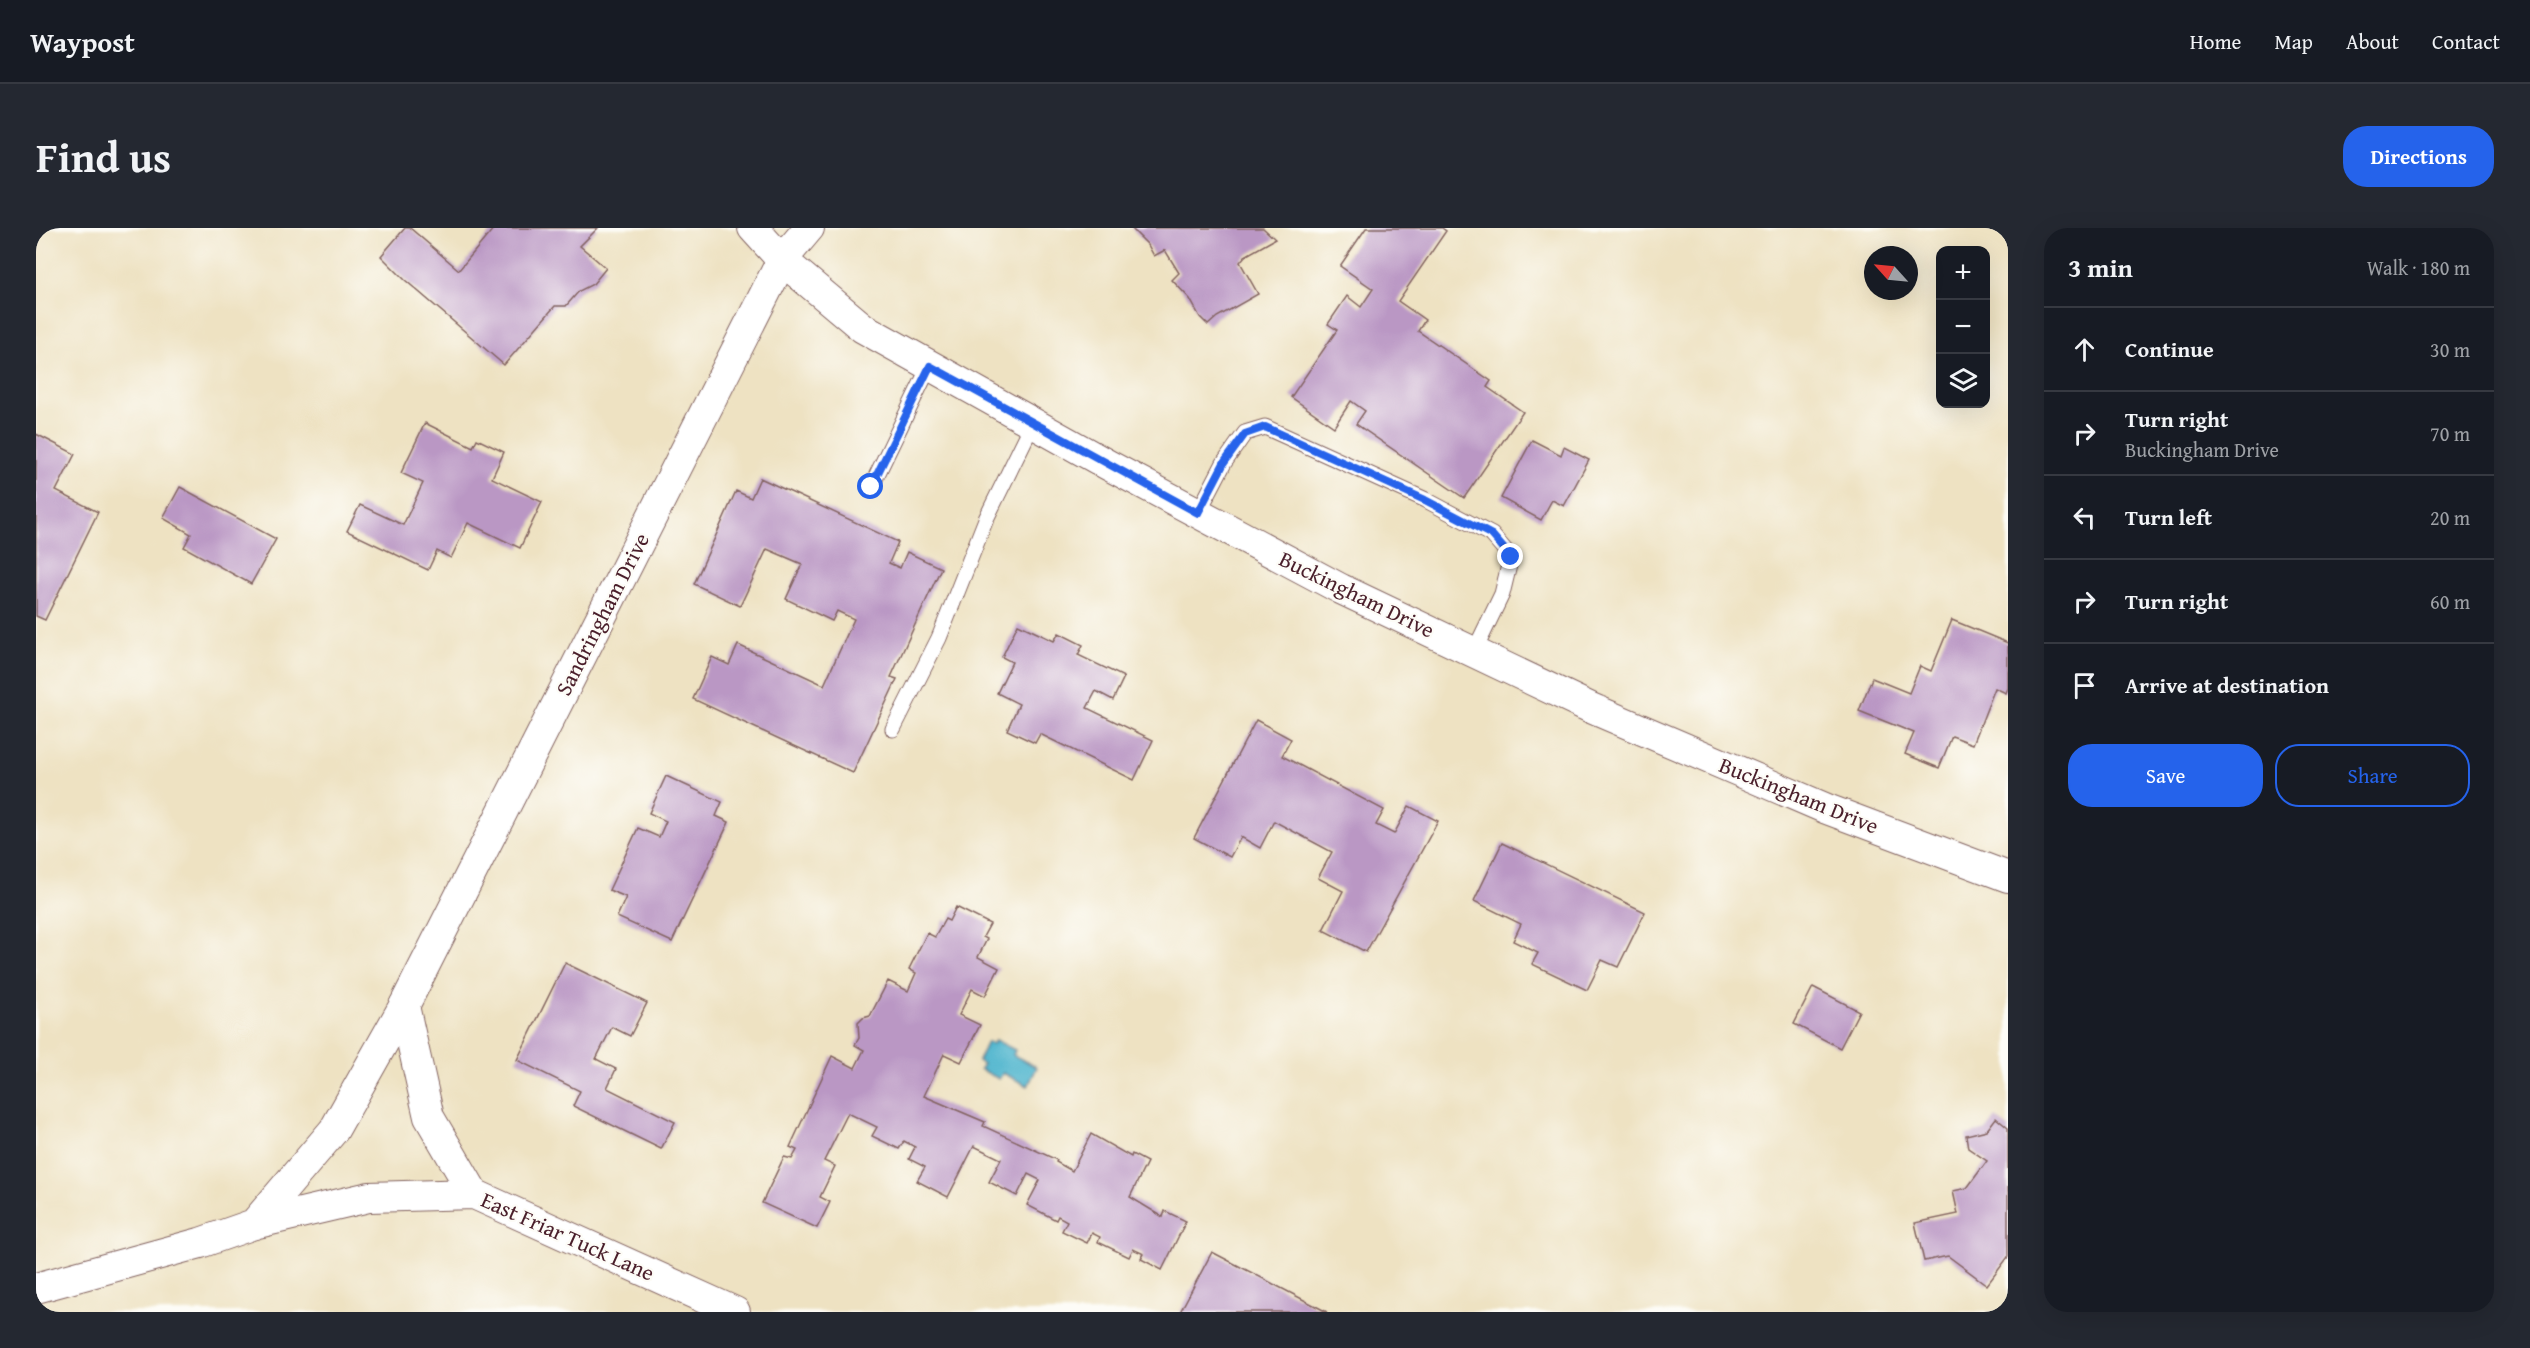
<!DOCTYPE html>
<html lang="en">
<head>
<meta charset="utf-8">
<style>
	body { margin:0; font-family:"Gentium Book Plus",serif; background:#242831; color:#f1f3f6 }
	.controls { position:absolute; right:18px; top:18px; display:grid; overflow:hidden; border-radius:12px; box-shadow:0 6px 24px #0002 }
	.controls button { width:54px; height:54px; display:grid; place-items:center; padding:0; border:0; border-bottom:2px solid #363941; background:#171b24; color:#f1f3f6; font:30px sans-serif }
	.compass { position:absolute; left:1828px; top:18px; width:54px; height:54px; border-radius:50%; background:#171b24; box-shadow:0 6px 24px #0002; rotate:297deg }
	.stop { position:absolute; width:18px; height:18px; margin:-14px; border:4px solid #2563eb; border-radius:50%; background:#fff }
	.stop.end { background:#2563eb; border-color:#fff; box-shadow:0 2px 6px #0008 }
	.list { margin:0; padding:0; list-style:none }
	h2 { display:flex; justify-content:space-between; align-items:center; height:78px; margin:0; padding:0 24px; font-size:26px }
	h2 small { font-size:20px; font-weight:400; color:#9ea1a6 }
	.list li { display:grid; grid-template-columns:39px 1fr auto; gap:18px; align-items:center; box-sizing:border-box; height:84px; padding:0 24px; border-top:2px solid #363941 }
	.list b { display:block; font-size:22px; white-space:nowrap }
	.list p { margin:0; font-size:20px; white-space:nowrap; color:#9ea1a6 }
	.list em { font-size:20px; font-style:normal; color:#9ea1a6 }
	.actions { display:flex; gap:12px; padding:18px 24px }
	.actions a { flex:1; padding:14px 0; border:2px solid #2563eb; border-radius:24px; text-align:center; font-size:21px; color:#2563eb }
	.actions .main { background:#2563eb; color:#fff }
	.icon { flex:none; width:33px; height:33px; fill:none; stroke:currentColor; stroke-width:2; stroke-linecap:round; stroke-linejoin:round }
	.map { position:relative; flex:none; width:1972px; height:1084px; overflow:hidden; border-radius:24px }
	header { display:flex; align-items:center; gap:36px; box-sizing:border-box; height:84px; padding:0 30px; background:#171b24; border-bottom:2px solid #363941 }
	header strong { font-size:28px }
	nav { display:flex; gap:33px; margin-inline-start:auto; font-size:21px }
	.intro { display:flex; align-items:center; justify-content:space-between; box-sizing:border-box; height:144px; padding:0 36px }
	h1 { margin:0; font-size:42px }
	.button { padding:15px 27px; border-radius:24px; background:#2563eb; color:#fff; font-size:21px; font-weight:700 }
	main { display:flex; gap:36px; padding:0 36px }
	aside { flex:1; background:#171b24; border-radius:24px; box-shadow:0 6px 24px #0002 }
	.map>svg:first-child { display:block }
	.water { fill:#4fb5ce; stroke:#4c6a7c; stroke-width:1.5 }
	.building { fill:#ba97c4 }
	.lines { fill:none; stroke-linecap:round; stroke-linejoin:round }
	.lane-casing { stroke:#836360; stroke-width:17 }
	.street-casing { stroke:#836360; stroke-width:32 }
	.lane { stroke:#fff; stroke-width:15 }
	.street { stroke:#fff; stroke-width:30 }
	.route { stroke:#2563eb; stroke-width:8 }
	.labels { text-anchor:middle; stroke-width:4.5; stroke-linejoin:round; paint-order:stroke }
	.street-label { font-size:22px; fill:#4a1f2b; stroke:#fdfcf7 }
</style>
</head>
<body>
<header>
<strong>Waypost</strong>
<nav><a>Home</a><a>Map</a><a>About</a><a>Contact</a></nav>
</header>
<div class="intro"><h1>Find us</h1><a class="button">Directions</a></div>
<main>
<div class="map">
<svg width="1972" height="1084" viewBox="0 0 1972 1084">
	<rect width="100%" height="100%" fill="#fdfcf7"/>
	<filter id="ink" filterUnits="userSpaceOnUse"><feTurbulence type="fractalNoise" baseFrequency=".0167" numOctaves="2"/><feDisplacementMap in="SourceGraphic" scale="12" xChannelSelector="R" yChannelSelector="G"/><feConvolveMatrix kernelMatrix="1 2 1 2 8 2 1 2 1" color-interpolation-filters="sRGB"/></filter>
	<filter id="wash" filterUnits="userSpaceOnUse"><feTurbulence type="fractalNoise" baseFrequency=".008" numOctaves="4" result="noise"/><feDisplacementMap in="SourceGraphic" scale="24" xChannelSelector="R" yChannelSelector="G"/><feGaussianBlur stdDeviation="1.35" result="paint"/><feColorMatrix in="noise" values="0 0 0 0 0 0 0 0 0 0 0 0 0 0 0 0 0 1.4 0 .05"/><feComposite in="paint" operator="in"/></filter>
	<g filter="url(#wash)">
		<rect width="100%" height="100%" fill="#eee2c2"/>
		<!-- water -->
		<path class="water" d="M 959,812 L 979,822 L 977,827 L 1001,839 L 992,858 L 967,845 L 963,851 L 944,841 L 947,836 L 942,833 L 951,814 L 957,816 Z"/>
		<g id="blocks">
			<!-- building -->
			<g class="building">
				<path d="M 369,0 L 374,0 L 423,42 L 458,0 L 562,0 L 544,18 L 570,40 L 557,56 L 543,63 L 530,78 L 519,78 L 468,137 L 369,52 L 345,28 Z"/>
				<path d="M 1095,0 L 1227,0 L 1239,11 L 1209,28 L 1204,34 L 1222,66 L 1181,89 L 1172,97 L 1164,89 L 1154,71 L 1136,52 L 1143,45 L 1129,22 L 1118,28 L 1112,17 Z"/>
				<path d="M 1330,0 L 1406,0 L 1410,3 L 1362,73 L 1389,92 L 1382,103 L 1455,153 L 1451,159 L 1487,184 L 1428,270 L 1320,196 L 1329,183 L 1315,173 L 1298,199 L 1255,169 L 1301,102 L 1292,96 L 1311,68 L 1325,79 L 1337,61 L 1304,38 Z"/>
				<path d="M 389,195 L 437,219 L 441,211 L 468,224 L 456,250 L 506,274 L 484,320 L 432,295 L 415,330 L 401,323 L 392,342 L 311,303 L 324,277 L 367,297 L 387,255 L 365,245 Z"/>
				<path d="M 0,206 L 39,226 L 20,263 L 62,284 L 9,392 L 0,388 Z"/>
				<path d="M 1496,212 L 1525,227 L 1528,219 L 1553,232 L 1528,278 L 1516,272 L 1505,292 L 1465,270 Z"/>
				<path d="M 724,250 L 862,314 L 853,335 L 864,340 L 871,324 L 905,340 L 855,449 L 861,451 L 817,545 L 657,471 L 676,429 L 693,437 L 702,417 L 788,457 L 818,391 L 801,383 L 796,393 L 750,371 L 766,336 L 731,321 L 704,378 L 658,356 L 700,263 L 715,270 Z"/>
				<path d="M 144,259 L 240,311 L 215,356 L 148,319 L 155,306 L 127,290 Z"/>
				<path d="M 1916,392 L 1972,415 L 1972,460 L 1970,465 L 1959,460 L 1937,516 L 1916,508 L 1903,540 L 1869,526 L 1878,505 L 1823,483 L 1836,450 L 1873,465 L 1884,438 L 1895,443 Z"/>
				<path d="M 982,396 L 1018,413 L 1023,405 L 1047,417 L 1042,427 L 1088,449 L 1077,472 L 1060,463 L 1051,480 L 1117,512 L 1098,552 L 1004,506 L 999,515 L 971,502 L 983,476 L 961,465 L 976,434 L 966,429 Z"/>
				<path d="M 1220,492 L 1255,511 L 1246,528 L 1348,582 L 1340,597 L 1358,606 L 1373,578 L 1402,593 L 1330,724 L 1287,702 L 1307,663 L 1282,650 L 1296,624 L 1238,593 L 1224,620 L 1205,609 L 1194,629 L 1158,610 Z"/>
				<path d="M 630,548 L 686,574 L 680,588 L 693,594 L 636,714 L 581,689 L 590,669 L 573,662 L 602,600 L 623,609 L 630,593 L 613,585 Z"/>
				<path d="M 1466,615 L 1609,684 L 1582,739 L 1566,732 L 1551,762 L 1496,736 L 1502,725 L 1477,713 L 1485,696 L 1438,673 Z"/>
				<path d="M 920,679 L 954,696 L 947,709 L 951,711 L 942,729 L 963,740 L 949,768 L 936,761 L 923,787 L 944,797 L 925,834 L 908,826 L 888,868 L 949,894 L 947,898 L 1021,932 L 1020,934 L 1036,943 L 1055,906 L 1095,929 L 1096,926 L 1111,934 L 1094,969 L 1127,989 L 1129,983 L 1150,993 L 1126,1042 L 1105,1031 L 1108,1026 L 1097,1021 L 1093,1029 L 1062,1014 L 1064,1009 L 1056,1005 L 1051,1015 L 1026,1003 L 1031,993 L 1022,988 L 1020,992 L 991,977 L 1004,952 L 992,946 L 981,968 L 953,954 L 965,931 L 938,918 L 912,969 L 881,953 L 889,939 L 873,931 L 879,919 L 868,913 L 863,921 L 836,908 L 841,899 L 812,885 L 788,933 L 799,938 L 784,969 L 794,974 L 781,1000 L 726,975 L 748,929 L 756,931 L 761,922 L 754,919 L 796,828 L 819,840 L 828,822 L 819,817 L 823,810 L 822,795 L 827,790 L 834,788 L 852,753 L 872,763 L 880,745 L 873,741 L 891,705 L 899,709 L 909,691 L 913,693 Z"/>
				<path d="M 529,735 L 611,775 L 594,808 L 576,799 L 560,831 L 580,841 L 571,860 L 639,894 L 625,921 L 537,878 L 544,863 L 481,832 Z"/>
				<path d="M 1777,759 L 1823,783 L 1804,820 L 1758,796 Z"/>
				<path d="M 1960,890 L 1972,900 L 1972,1029 L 1951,1057 L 1912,1028 L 1888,1033 L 1879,995 L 1922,986 L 1917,963 L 1931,960 L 1951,933 L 1932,920 L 1930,907 L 1951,902 Z"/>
				<path d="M 1176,1024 L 1291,1084 L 1144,1084 Z"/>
			</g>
		</g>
	</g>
	<g filter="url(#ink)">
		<use href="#blocks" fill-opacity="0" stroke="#836360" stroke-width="1.5"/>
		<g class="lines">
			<!-- lane casing -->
			<g class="lane-casing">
				<g id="lane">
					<path d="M 835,259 L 894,137"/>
					<path d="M 1162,285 L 1188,235 L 1209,205 L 1229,199 L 1390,272 L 1456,307 L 1475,329 L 1466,366 L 1438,424"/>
					<path d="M 857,501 L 903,410 L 950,291 L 997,195"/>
				</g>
			</g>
			<!-- street casing -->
			<g class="street-casing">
				<g id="street">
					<path d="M 717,0 L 746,32 L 827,100 L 1072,237 L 1305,361 L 1555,480 L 1791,581 L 1972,649"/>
					<path d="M 368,778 L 393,889 L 438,966"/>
					<path d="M 218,996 L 333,969 L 438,966 L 699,1084"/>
					<path d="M 0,1060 L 164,1015 L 218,996 L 298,902 L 368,778 L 746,32 L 773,0"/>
				</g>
			</g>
			<!-- lane -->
			<use href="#lane" class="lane"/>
			<!-- street -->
			<use href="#street" class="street"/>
		</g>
	</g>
	<g class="lines" filter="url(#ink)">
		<!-- route -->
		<path class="route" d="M 835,259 L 894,138 L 1162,285 L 1188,235 L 1209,206 L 1229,199 L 1389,272 L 1456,307 L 1475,329"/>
	</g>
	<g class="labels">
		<!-- street labels -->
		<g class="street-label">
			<text transform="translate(1321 366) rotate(26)" y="8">Buckingham Drive</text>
			<text transform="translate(566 386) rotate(-63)" y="8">Sandringham Drive</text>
			<text transform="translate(1763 567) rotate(22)" y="8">Buckingham Drive</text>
			<text transform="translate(532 1008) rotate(24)" y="8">East Friar Tuck Lane</text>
		</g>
	</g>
</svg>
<div class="controls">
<button>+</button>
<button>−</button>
<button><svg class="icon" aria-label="layers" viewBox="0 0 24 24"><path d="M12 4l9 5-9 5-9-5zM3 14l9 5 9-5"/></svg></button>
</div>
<svg class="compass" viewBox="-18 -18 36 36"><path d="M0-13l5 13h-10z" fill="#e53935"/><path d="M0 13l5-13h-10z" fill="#9ea1a6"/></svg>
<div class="stop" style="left:835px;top:259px"></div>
<div class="stop end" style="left:1475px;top:329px"></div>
</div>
<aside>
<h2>3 min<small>Walk · 180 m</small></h2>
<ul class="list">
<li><svg class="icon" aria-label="ahead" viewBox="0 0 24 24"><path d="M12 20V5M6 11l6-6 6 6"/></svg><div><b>Continue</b></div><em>30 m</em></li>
<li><svg class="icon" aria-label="right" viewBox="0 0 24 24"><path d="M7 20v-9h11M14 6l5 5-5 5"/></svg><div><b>Turn right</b><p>Buckingham Drive</p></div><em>70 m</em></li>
<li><svg class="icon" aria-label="left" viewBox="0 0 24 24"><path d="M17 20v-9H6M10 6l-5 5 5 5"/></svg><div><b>Turn left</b></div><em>20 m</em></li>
<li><svg class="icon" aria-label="right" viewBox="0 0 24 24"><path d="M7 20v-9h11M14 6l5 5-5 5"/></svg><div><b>Turn right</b></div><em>60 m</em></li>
<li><svg class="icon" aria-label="arrive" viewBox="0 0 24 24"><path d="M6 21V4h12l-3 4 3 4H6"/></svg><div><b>Arrive at destination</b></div></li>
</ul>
<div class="actions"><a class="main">Save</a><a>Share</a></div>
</aside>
</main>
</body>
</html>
